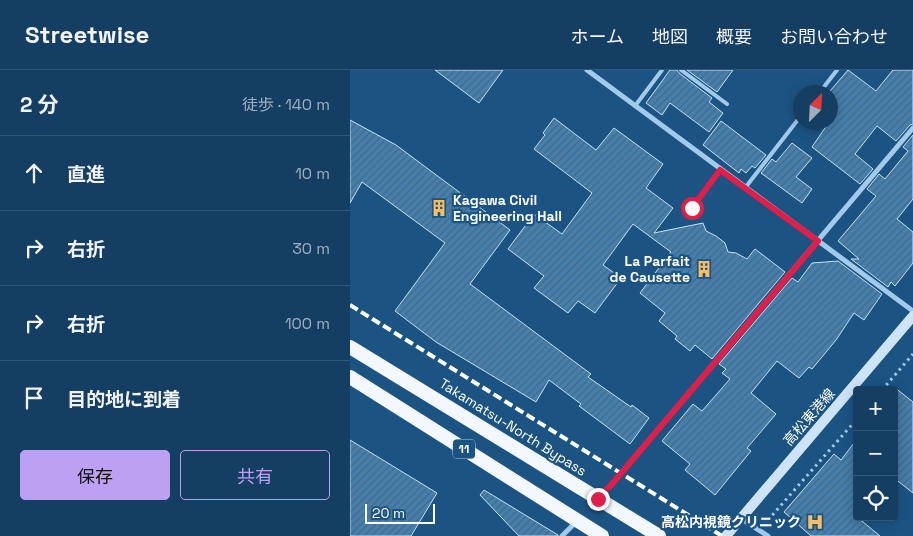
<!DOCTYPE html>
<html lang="ja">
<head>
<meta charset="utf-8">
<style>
	body { margin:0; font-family:"Space Grotesk","Noto Sans JP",sans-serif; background:#214a6b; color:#f1f3f6 }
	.controls { position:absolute; right:15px; bottom:15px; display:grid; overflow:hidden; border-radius:5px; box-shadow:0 2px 12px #0003 }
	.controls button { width:45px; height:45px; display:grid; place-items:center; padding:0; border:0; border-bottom:1px solid #335877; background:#143f62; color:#f1f3f6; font:25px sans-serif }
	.compass { position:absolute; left:443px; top:15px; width:45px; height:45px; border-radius:50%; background:#143f62; box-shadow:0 2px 12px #0003; rotate:24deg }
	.scale { position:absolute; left:15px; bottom:12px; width:70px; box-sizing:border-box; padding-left:5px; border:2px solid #fff; border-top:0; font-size:14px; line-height:18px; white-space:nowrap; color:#fff; -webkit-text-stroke:4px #1b5483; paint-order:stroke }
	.stop { position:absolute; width:15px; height:15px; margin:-11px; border:4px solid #e11d48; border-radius:50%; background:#fff }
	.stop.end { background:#e11d48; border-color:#fff; box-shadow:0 1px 5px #0008 }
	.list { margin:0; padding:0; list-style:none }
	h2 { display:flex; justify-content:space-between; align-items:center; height:65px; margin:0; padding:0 20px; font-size:21px }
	h2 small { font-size:16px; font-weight:400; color:#9dafbe }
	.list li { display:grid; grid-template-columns:32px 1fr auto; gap:15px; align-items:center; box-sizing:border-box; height:75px; padding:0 20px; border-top:1px solid #335877 }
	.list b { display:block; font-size:19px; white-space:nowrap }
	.list em { font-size:16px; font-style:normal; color:#9dafbe }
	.actions { display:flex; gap:10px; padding:15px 20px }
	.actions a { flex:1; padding:11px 0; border:1px solid #bca0f2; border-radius:5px; text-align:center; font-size:18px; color:#bca0f2 }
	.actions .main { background:#bca0f2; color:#111 }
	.icon { flex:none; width:28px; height:28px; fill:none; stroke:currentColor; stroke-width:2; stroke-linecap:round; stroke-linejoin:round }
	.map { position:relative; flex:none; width:563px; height:466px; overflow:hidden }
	header { display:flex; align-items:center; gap:30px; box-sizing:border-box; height:70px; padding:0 25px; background:#143f62; border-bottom:1px solid #335877 }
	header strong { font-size:24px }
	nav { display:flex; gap:28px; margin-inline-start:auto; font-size:18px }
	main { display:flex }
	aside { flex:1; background:#143f62 }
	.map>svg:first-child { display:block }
	.building { fill:url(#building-hatch); stroke:#c6e2f8 }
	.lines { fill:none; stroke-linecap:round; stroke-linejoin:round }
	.path { stroke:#a1caeb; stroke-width:3; stroke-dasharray:2.5 4; stroke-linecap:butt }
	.service { stroke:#a1caeb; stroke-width:4 }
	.minor { stroke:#a1caeb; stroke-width:5 }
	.secondary { stroke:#cde4f8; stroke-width:10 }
	.trunk { stroke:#f2f8fe; stroke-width:14 }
	.rail { stroke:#fff; stroke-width:4; stroke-dasharray:9 4; stroke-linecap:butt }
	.route { stroke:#e11d48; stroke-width:6 }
	.labels { text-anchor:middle; stroke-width:4.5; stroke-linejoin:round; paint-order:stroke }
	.shield { fill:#1b5483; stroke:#bbccda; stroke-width:1 }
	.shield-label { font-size:12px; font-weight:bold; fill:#fff }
	.poi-label { font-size:14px; font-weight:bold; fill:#fff; stroke:#1b5483; text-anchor:end }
	.street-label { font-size:14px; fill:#fff; stroke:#1b5483 }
</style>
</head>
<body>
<header>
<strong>Streetwise</strong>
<nav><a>ホーム</a><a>地図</a><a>概要</a><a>お問い合わせ</a></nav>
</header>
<main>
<aside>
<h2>2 分<small>徒歩 · 140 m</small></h2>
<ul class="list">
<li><svg class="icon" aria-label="ahead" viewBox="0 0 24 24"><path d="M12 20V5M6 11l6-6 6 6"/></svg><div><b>直進</b></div><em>10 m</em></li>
<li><svg class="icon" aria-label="right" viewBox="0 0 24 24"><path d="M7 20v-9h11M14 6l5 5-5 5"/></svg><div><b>右折</b></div><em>30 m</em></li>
<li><svg class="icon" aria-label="right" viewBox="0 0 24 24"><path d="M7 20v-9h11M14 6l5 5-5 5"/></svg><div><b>右折</b></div><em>100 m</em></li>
<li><svg class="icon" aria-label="arrive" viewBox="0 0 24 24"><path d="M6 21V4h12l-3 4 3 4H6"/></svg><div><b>目的地に到着</b></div></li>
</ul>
<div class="actions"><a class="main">保存</a><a>共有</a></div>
</aside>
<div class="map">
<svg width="563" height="466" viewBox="0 0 563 466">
	<defs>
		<pattern id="building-hatch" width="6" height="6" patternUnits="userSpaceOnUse" patternTransform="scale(1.25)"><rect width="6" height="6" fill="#447fad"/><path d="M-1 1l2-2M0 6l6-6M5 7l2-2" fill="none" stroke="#486881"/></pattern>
	</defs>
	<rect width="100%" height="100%" fill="#1b5483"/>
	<!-- building -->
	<g class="building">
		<path d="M 85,0 L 153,0 L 129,33 Z"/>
		<path d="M 320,0 L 327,0 L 329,3 L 362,28 L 359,32 L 373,43 L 359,62 L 320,33 L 312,45 L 296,33 Z"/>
		<path d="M 337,0 L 383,0 L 367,22 Z"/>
		<path d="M 498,0 L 526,21 L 543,0 L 563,0 L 563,54 L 560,55 L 546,71 L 527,56 L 505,84 L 523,99 L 510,114 L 462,77 L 479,52 L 480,52 L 480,21 Z"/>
		<path d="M 204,48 L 246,80 L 264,58 L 313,94 L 296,118 L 323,138 L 304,163 L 353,153 L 356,161 L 366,166 L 375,173 L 378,182 L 386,183 L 397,189 L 405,179 L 435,202 L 362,289 L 345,275 L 340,281 L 325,269 L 327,266 L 309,251 L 315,243 L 290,223 L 321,182 L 283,154 L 253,195 L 271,208 L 245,243 L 228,231 L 218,243 L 184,218 L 194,206 L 158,179 L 184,144 L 212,164 L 242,123 L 184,79 L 195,65 L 193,63 Z"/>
		<path d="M 0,50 L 46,75 L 160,160 L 120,214 L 241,304 L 238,307 L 281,337 L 282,335 L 299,348 L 280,374 L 229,336 L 231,334 L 199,310 L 186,332 L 86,272 L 45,241 L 95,173 L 12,112 L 0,133 Z"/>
		<path d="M 371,51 L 416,85 L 405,98 L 402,96 L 396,103 L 391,99 L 389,103 L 353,75 Z"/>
		<path d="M 563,65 L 563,129 L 547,149 L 563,162 L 563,193 L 545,216 L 541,212 L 538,217 L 501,189 L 509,189 L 488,171 L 526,126 L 517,119 L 529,104 L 535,109 L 558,81 L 553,77 Z"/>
		<path d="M 442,73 L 462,88 L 446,107 L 462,119 L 452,133 L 411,103 L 422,89 L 426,92 Z"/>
		<path d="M 488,191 L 532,224 L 514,250 L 504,243 L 486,270 L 462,299 L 459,297 L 449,308 L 427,291 L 401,323 L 426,344 L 397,378 L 401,381 L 365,425 L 335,400 L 340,394 L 312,371 L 343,334 L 352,341 L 380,309 L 372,303 L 376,299 L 369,294 L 442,208 L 448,212 L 462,193 Z"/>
		<path d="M 544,317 L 563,332 L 563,423 L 544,408 Z"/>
		<path d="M 507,369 L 507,447 L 530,466 L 461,466 L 434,442 L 484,384 L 491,390 Z"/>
		<path d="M 0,370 L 87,423 L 61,466 L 0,466 Z"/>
		<path d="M 134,420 L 208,465 L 208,466 L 169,466 L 130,425 Z"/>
	</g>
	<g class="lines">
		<!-- path -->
		<g class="path">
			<path d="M 342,138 L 364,109"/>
			<path d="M 532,320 L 563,284"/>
			<path d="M 418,450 L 507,349"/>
		</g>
		<!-- service -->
		<g class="service">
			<path d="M 331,0 L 377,34"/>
			<path d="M 470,22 L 487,0"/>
			<path d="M 285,36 L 312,0"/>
			<path d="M 395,118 L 450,47"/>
		</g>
		<!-- minor -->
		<g class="minor">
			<path d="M 237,0 L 563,241"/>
			<path d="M 248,428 L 262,414 L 563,58"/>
			<path d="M 390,448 L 418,466"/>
			<path d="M 212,466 L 226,452"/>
		</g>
		<!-- secondary -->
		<path class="secondary" d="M 376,466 L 563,246"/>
		<!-- trunk -->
		<g class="trunk">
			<path d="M 0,277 L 309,466"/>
			<path d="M 0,307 L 252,466"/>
		</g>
		<!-- rail -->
		<path class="rail" d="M 0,235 L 372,466"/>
	</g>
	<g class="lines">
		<!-- route -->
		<path class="route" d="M 248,429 L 262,414 L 468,171 L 370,100 L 342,138"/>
	</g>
	<!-- icons -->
	<defs>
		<g id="building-bare" transform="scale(1.35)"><path d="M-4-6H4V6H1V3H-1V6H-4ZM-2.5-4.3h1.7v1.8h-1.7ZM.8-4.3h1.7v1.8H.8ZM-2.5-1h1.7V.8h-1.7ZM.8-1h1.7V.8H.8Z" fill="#fcbd5e" stroke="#1b5483" stroke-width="2.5" paint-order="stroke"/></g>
		<g id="hospital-bare" transform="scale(1.35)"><path d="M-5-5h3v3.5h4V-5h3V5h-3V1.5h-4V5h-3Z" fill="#fcbd5e" stroke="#1b5483" stroke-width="2.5" paint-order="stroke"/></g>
	</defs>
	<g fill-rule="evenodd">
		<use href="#building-bare" x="89" y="138"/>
		<use href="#building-bare" x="354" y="199"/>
		<use href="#hospital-bare" x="465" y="452"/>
	</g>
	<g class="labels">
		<!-- shield labels -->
		<rect class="shield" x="103" y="369.5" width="22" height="19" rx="4"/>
		<g class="shield-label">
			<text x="114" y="383">11</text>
		</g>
		<!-- poi labels -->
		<g class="poi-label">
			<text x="103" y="135" text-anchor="start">Kagawa Civil<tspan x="103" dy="16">Engineering Hall</tspan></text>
			<text x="340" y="196">La Parfait<tspan x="340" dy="16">de Causette</tspan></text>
			<text x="451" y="457">高松内視鏡クリニック</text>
		</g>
		<!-- street labels -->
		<g class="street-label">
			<text transform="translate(459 347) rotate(-49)" y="5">高松東港線</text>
			<text transform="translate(163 357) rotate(32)" y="5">Takamatsu-North Bypass</text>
		</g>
	</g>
</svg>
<div class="controls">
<button>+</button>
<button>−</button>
<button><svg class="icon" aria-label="locate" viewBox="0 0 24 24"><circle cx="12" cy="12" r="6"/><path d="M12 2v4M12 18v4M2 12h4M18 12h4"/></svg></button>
</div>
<svg class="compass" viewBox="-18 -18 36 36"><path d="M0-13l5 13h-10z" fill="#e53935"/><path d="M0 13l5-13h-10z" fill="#9dafbe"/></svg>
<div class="scale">20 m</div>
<div class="stop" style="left:342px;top:138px"></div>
<div class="stop end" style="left:248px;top:429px"></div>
</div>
</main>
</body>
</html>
